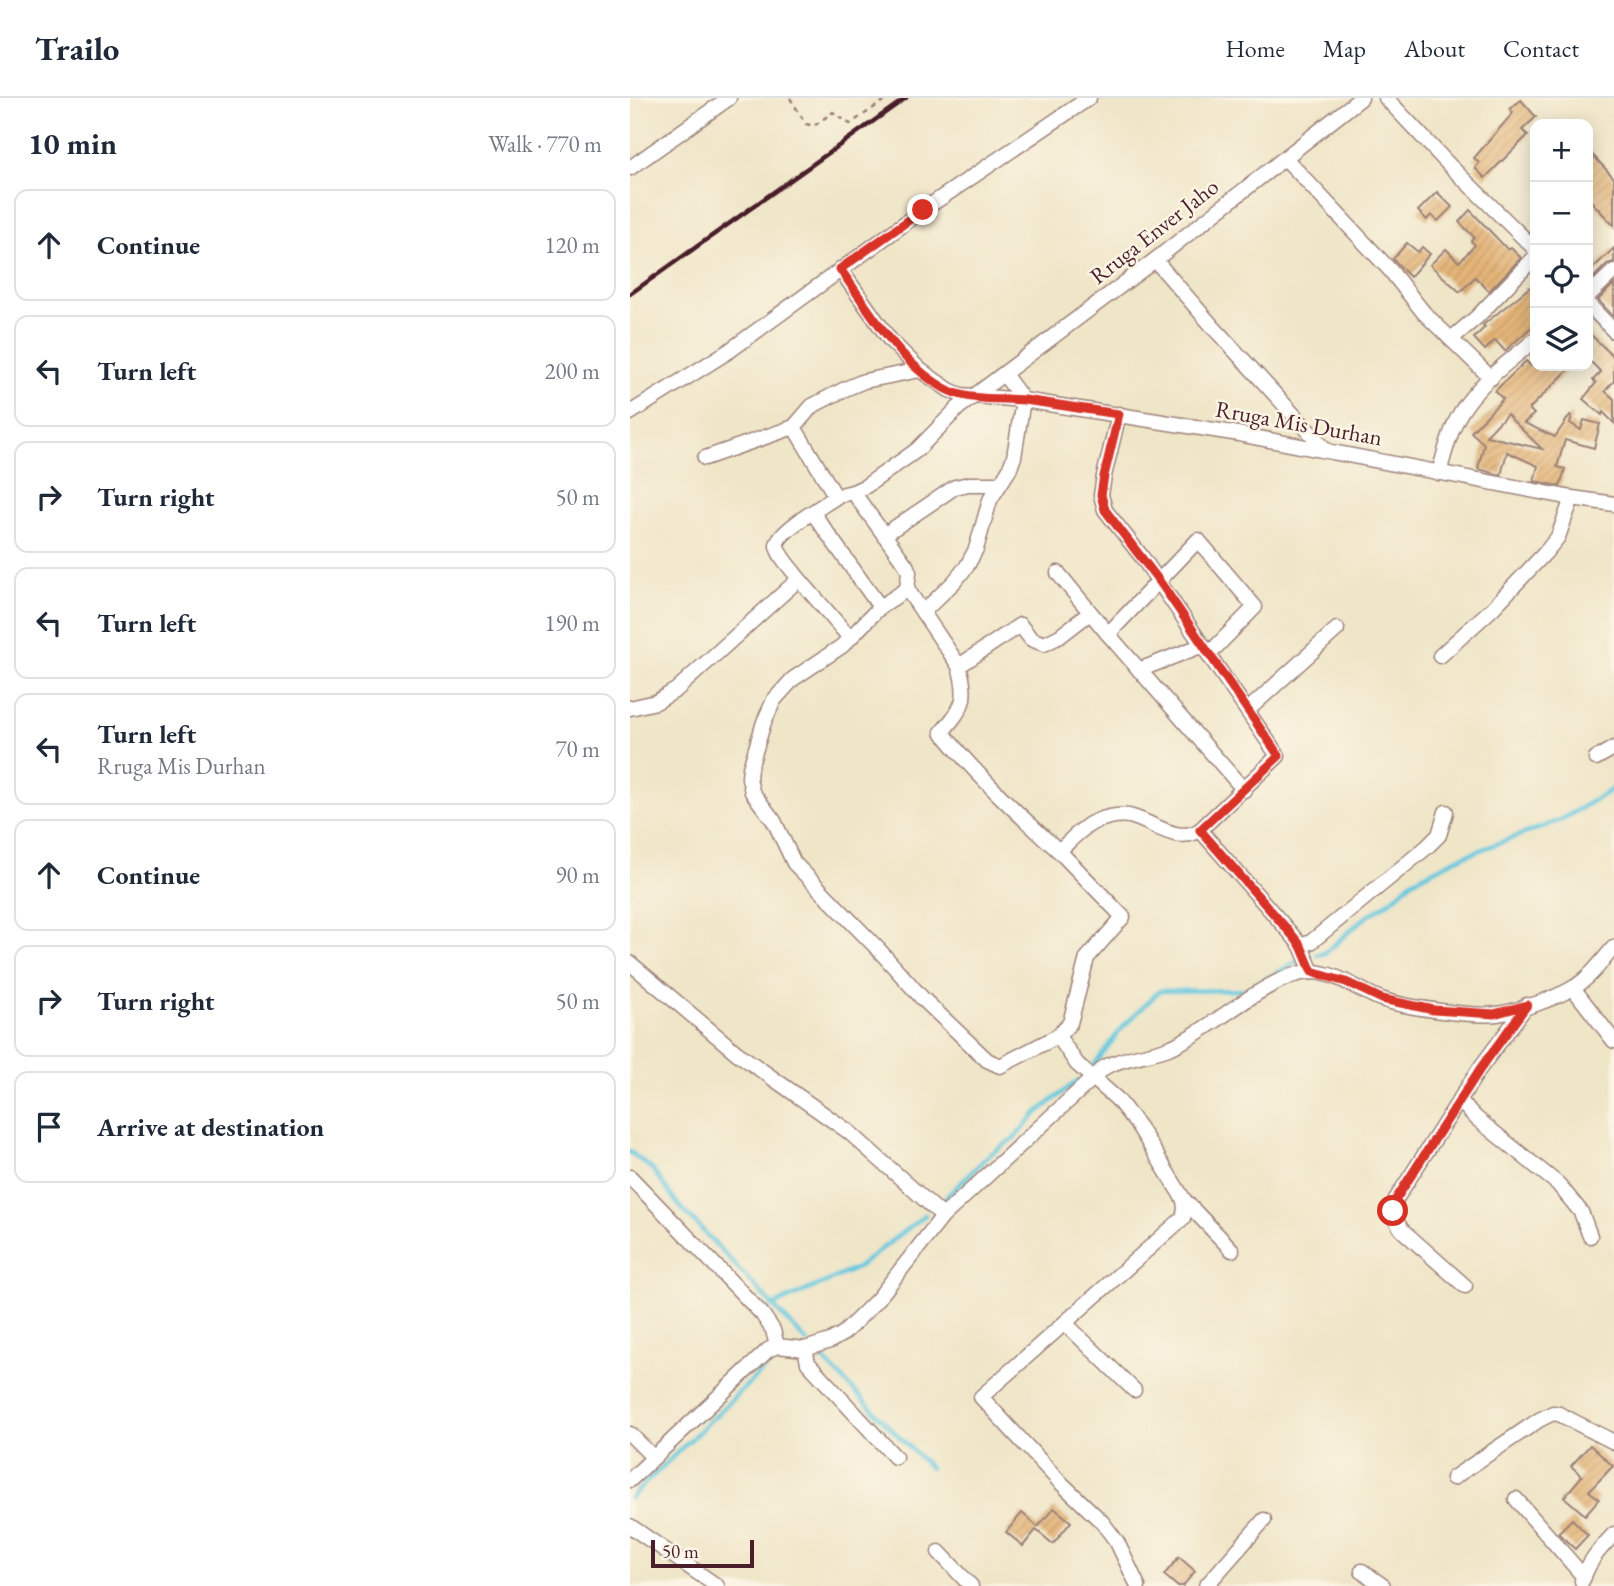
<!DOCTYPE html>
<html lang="en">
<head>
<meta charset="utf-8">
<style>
	body { margin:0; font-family:"EB Garamond",serif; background:#f6f6f7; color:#1f2937 }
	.controls { position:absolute; right:21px; top:21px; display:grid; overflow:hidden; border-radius:14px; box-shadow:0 4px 18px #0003 }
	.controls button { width:63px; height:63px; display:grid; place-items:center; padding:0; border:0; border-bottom:2px solid #e0e1e3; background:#fff; color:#1f2937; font:35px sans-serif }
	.scale { position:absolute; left:21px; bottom:18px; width:103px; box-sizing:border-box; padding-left:7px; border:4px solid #4a1f2b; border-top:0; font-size:19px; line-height:24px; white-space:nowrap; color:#4a1f2b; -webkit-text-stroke:5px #fcf5e5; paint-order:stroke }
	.stop { position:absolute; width:21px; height:21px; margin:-16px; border:5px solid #d93025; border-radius:50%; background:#fff }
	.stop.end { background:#d93025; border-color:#fff; box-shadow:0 2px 7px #0008 }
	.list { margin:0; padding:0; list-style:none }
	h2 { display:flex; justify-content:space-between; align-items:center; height:91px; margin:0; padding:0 28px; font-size:30px }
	h2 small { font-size:23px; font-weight:400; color:#747a83 }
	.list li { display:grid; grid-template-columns:46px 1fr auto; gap:21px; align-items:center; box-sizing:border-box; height:112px; margin:0 14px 14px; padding:0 14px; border:2px solid #e0e1e3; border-radius:14px }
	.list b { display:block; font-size:26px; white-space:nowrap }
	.list p { margin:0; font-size:23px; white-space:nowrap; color:#747a83 }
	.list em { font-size:23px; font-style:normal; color:#747a83 }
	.icon { flex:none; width:38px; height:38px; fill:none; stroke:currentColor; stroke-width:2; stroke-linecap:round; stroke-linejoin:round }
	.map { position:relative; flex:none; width:984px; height:1488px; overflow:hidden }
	header { display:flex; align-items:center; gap:42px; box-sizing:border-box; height:98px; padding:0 35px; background:#fff; border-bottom:2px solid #e0e1e3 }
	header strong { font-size:33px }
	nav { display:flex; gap:38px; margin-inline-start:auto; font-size:24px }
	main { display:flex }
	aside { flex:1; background:#fff }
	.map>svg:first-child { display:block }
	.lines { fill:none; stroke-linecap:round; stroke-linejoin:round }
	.stream { stroke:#62c7df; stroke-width:4.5 }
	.building { fill:url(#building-hatch); fill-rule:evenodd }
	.minor-casing { stroke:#9c8279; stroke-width:17 }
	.path { stroke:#9c8279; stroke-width:2.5; stroke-dasharray:5 5; stroke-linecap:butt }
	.minor { stroke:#fff; stroke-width:14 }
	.rail { stroke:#4a1f2b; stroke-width:4.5 }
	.route { stroke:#d93025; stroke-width:9 }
	.labels { text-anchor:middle; stroke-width:5; stroke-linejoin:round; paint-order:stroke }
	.street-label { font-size:23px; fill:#4a1f2b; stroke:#fcf5e5 }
</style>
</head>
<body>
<header>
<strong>Trailo</strong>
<nav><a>Home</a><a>Map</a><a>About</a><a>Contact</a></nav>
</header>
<main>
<aside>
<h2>10 min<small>Walk · 770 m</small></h2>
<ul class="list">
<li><svg class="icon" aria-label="ahead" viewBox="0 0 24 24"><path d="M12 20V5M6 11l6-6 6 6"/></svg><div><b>Continue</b></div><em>120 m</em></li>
<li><svg class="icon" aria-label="left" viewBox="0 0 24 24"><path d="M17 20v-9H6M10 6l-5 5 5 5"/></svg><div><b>Turn left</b></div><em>200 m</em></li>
<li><svg class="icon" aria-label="right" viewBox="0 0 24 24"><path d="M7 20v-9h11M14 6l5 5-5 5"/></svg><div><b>Turn right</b></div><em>50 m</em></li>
<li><svg class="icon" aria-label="left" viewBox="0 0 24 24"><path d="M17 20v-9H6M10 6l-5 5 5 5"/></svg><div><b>Turn left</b></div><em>190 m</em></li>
<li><svg class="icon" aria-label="left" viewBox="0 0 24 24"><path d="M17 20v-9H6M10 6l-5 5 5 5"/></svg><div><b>Turn left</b><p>Rruga Mis Durhan</p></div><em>70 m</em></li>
<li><svg class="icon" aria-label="ahead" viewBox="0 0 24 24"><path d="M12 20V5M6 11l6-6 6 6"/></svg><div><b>Continue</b></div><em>90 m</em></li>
<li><svg class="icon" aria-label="right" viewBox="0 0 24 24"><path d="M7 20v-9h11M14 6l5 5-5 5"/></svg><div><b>Turn right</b></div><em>50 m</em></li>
<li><svg class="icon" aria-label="arrive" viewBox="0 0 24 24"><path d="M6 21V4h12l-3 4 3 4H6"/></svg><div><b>Arrive at destination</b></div></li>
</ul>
</aside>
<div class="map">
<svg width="984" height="1488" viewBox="0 0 984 1488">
	<defs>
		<pattern id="building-hatch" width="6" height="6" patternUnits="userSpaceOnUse" patternTransform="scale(1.75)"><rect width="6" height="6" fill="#e4b579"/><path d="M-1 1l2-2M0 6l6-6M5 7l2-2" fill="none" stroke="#c59b69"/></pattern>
	</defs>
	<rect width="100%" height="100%" fill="#fcf5e5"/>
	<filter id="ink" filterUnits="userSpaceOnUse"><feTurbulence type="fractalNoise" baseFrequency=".0143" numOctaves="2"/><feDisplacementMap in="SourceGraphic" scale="14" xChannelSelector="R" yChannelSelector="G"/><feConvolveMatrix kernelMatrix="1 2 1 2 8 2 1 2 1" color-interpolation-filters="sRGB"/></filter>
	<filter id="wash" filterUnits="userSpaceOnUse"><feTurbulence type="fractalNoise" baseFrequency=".00686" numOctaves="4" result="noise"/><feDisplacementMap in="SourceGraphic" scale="28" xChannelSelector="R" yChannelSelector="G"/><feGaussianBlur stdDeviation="1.57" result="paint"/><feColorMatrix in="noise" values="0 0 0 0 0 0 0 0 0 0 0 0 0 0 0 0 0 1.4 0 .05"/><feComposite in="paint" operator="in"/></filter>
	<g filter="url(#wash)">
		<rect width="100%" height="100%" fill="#efe5c7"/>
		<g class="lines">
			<!-- stream -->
			<g class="stream">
				<path d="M 687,857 L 695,855 L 731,823 L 763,801 L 782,783 L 826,761 L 931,722 L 984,690"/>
				<path d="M 464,967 L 492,930 L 529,893 L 617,892 L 666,864"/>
				<path d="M 0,1054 L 22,1071 L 46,1104 L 177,1244"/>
				<path d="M 313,1102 L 359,1057 L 384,1040 L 407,1015 L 447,983"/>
				<path d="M 142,1208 L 227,1170 L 295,1117"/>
				<path d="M 185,1253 L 300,1370"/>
				<path d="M 0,1400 L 147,1258"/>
			</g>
		</g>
		<g id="blocks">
			<!-- building -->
			<g class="building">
				<path d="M 891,2 L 906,19 L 892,32 L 898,37 L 855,80 L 845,70 L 849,65 L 844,60 L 883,15 L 880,11 Z"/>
				<path d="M 958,52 L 984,80 L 984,128 L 958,100 Z"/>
				<path d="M 807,94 L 822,109 L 808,123 L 801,117 L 797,122 L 788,113 Z"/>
				<path d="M 840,112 L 878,152 L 881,150 L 891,160 L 859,193 L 845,179 L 830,194 L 800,167 L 816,151 L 829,164 L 845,147 L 841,143 L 844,139 L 829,124 Z"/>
				<path d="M 777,145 L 788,154 L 792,149 L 800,156 L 780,179 L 763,161 Z"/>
				<path d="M 984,150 L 984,164 L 977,166 L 958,185 L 958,175 Z"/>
				<path d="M 905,185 L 905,226 L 875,253 L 865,242 L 855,252 L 844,240 L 855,229 L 853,227 Z"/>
				<path d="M 984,186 L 984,219 L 968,202 Z"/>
				<path d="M 958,234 L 984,259 L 984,283 L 975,293 L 984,301 L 984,325 L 973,314 L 972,317 L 953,301 L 966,285 L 963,282 L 971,274 L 958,261 Z"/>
				<path d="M 896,263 L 901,268 L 942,268 L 899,311 L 904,316 L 894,325 L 925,339 L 940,317 L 942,318 L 940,325 L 951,332 L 954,322 L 970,326 L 964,350 L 935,342 L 927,369 L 935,371 L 930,388 L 904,383 L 908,368 L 877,354 L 871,377 L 848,371 L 854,346 L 841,334 L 873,301 L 865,293 ZM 877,316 L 881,321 L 912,351 L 856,338 Z"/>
				<path d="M 960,1347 L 983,1368 L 959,1393 L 969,1401 L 955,1417 L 934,1399 L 952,1378 L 941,1368 Z"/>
				<path d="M 424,1410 L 441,1424 L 423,1446 L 406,1432 L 393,1448 L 376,1434 L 392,1415 L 408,1429 Z"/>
				<path d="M 942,1421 L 958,1437 L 945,1451 L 928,1435 Z"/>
				<path d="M 549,1459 L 565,1473 L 553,1488 L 547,1488 L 534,1477 Z"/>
			</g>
		</g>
	</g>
	<g filter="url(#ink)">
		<use href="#blocks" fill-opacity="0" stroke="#9c8279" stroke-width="2"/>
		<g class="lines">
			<!-- minor casing -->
			<g class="minor-casing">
				<g id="minor">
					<path d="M 756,0 L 820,68 L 905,151"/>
					<path d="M 655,60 L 760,172 L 794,215 L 861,280"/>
					<path d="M 0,70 L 99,0"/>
					<path d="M 525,162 L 584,230 L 696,352"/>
					<path d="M 210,171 L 260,242 L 290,272"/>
					<path d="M 958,198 L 984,173"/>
					<path d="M 958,206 L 984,233"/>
					<path d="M 821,241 L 847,219 L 905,159"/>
					<path d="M 0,315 L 99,253 L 293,112 L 459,0"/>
					<path d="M 489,316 L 474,378 L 471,397 L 475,412 L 512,459 L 648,658 L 570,732"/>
					<path d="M 75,360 L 164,329"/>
					<path d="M 809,375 C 815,354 820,332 831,314 C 849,285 879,263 905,242"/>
					<path d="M 223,394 L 236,388 L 287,352 L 328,310 L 525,162 L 731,0"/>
					<path d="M 183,415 L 250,509"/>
					<path d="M 254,437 L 325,389 L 339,386 L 369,386"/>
					<path d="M 428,475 L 478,536 L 614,692"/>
					<path d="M 169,481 L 220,540 L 250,509 L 277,491 L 279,474 L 276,467 L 223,394 L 214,396"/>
					<path d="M 277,491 L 329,568 C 339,602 333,609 312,634 C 347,678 388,716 429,753 C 439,744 449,732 462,725 C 472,720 488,716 499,718 C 522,723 547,747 570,732 L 663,838 L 671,848 L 682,874"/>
					<path d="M 293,514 L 324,484 L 337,468 L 346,451 L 360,402 L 379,372 L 384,359 L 393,302 L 374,276"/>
					<path d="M 478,536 L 568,442 L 625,509 L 579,556"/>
					<path d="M 220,540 L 212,548 L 163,581 L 144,602 L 134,624 L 120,670 L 119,680 L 122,694 L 144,723 L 164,765 L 249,852 L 292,900 L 357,962 L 370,968 L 428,938 L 447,966 L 487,1001 L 509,1029 L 554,1102 L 555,1111 L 553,1120 L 351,1299 L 429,1383 L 472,1424 L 487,1444 L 508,1488"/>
					<path d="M 810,558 L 863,510 L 915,455 L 928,439 L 942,400"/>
					<path d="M 329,568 L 390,527 L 401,541 L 414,546 L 430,538 L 460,515"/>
					<path d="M 509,572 L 573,547"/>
					<path d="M 0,610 L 26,604 L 46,592 L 169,481 C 163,472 149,459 147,448 C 145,435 194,407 206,399 L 164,329 L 182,308 L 215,291 L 234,283 L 290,272 L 319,292 L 331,297 L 393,302 L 603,335 L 942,400 L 984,406"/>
					<path d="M 618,612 L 707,531"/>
					<path d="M 966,660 L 984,650"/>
					<path d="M 671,848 L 681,844 L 797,749 L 809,737 L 816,714"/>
					<path d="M 0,865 L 107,955 L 219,1034 L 313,1118"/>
					<path d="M 943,890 L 984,943"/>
					<path d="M 428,938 L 440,925 L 457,860 L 493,819 L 429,753"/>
					<path d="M 830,1003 L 846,1020 L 928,1086 L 951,1114 L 960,1138"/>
					<path d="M 0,1079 L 132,1216 L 143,1232 L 147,1248"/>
					<path d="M 554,1102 L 602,1152"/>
					<path d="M 835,1188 L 772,1132 C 764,1121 763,1114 766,1101 L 850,970 L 897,907"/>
					<path d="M 435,1225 L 504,1292"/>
					<path d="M 175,1251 L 178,1265 L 265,1359"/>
					<path d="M 0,1336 L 23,1359"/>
					<path d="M 823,1380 L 909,1322 L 923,1315 L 929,1316 L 984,1344"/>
					<path d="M 0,1382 L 138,1252 L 147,1248 L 175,1251 L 200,1243 L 214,1235 L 247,1202 L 313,1118 L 475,969 C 496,958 519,958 541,949 C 580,933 640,875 681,874 C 706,874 728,892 751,901 C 773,909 843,919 867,916 C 888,913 924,901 943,890 C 959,881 972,863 984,849"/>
					<path d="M 886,1401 L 954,1479"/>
					<path d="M 0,1428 L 87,1488"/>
					<path d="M 309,1454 L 341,1488"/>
					<path d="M 732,1473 L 753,1488"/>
					<path d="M 952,1483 C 960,1461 968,1453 984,1436"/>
					<path d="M 576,1488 L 634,1422"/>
				</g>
			</g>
			<!-- path -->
			<path class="path" d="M 160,0 L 176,26 L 184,28 L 203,14 L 220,26 L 258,0"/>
			<!-- minor -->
			<use href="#minor" class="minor"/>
			<!-- rail -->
			<path class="rail" d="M 0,196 L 276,0"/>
		</g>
	</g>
	<g class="lines" filter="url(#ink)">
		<!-- route -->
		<path class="route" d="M 293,112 L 210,171 C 241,214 271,269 320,293 C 342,303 370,300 394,302 C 426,306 457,312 489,316 L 474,378 L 471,397 L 475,412 L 530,484 L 649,658 L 570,732 L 663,838 L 671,848 L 682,874 L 716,884 L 752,901 L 804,912 L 864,916 L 897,907 L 850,971 L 766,1101 L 763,1113"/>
	</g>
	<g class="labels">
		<!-- street labels -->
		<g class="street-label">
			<text transform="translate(524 133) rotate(-38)" y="8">Rruga Enver Jaho</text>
			<text transform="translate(669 325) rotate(10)" y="8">Rruga Mis Durhan</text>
		</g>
	</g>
</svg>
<div class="controls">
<button>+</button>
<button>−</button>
<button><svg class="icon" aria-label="locate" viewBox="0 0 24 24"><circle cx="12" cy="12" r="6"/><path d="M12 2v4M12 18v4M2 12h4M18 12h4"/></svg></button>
<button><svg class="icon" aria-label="layers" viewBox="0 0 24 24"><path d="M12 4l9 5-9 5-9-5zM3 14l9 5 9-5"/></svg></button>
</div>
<div class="scale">50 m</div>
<div class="stop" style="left:763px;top:1113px"></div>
<div class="stop end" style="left:293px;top:112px"></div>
</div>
</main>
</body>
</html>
